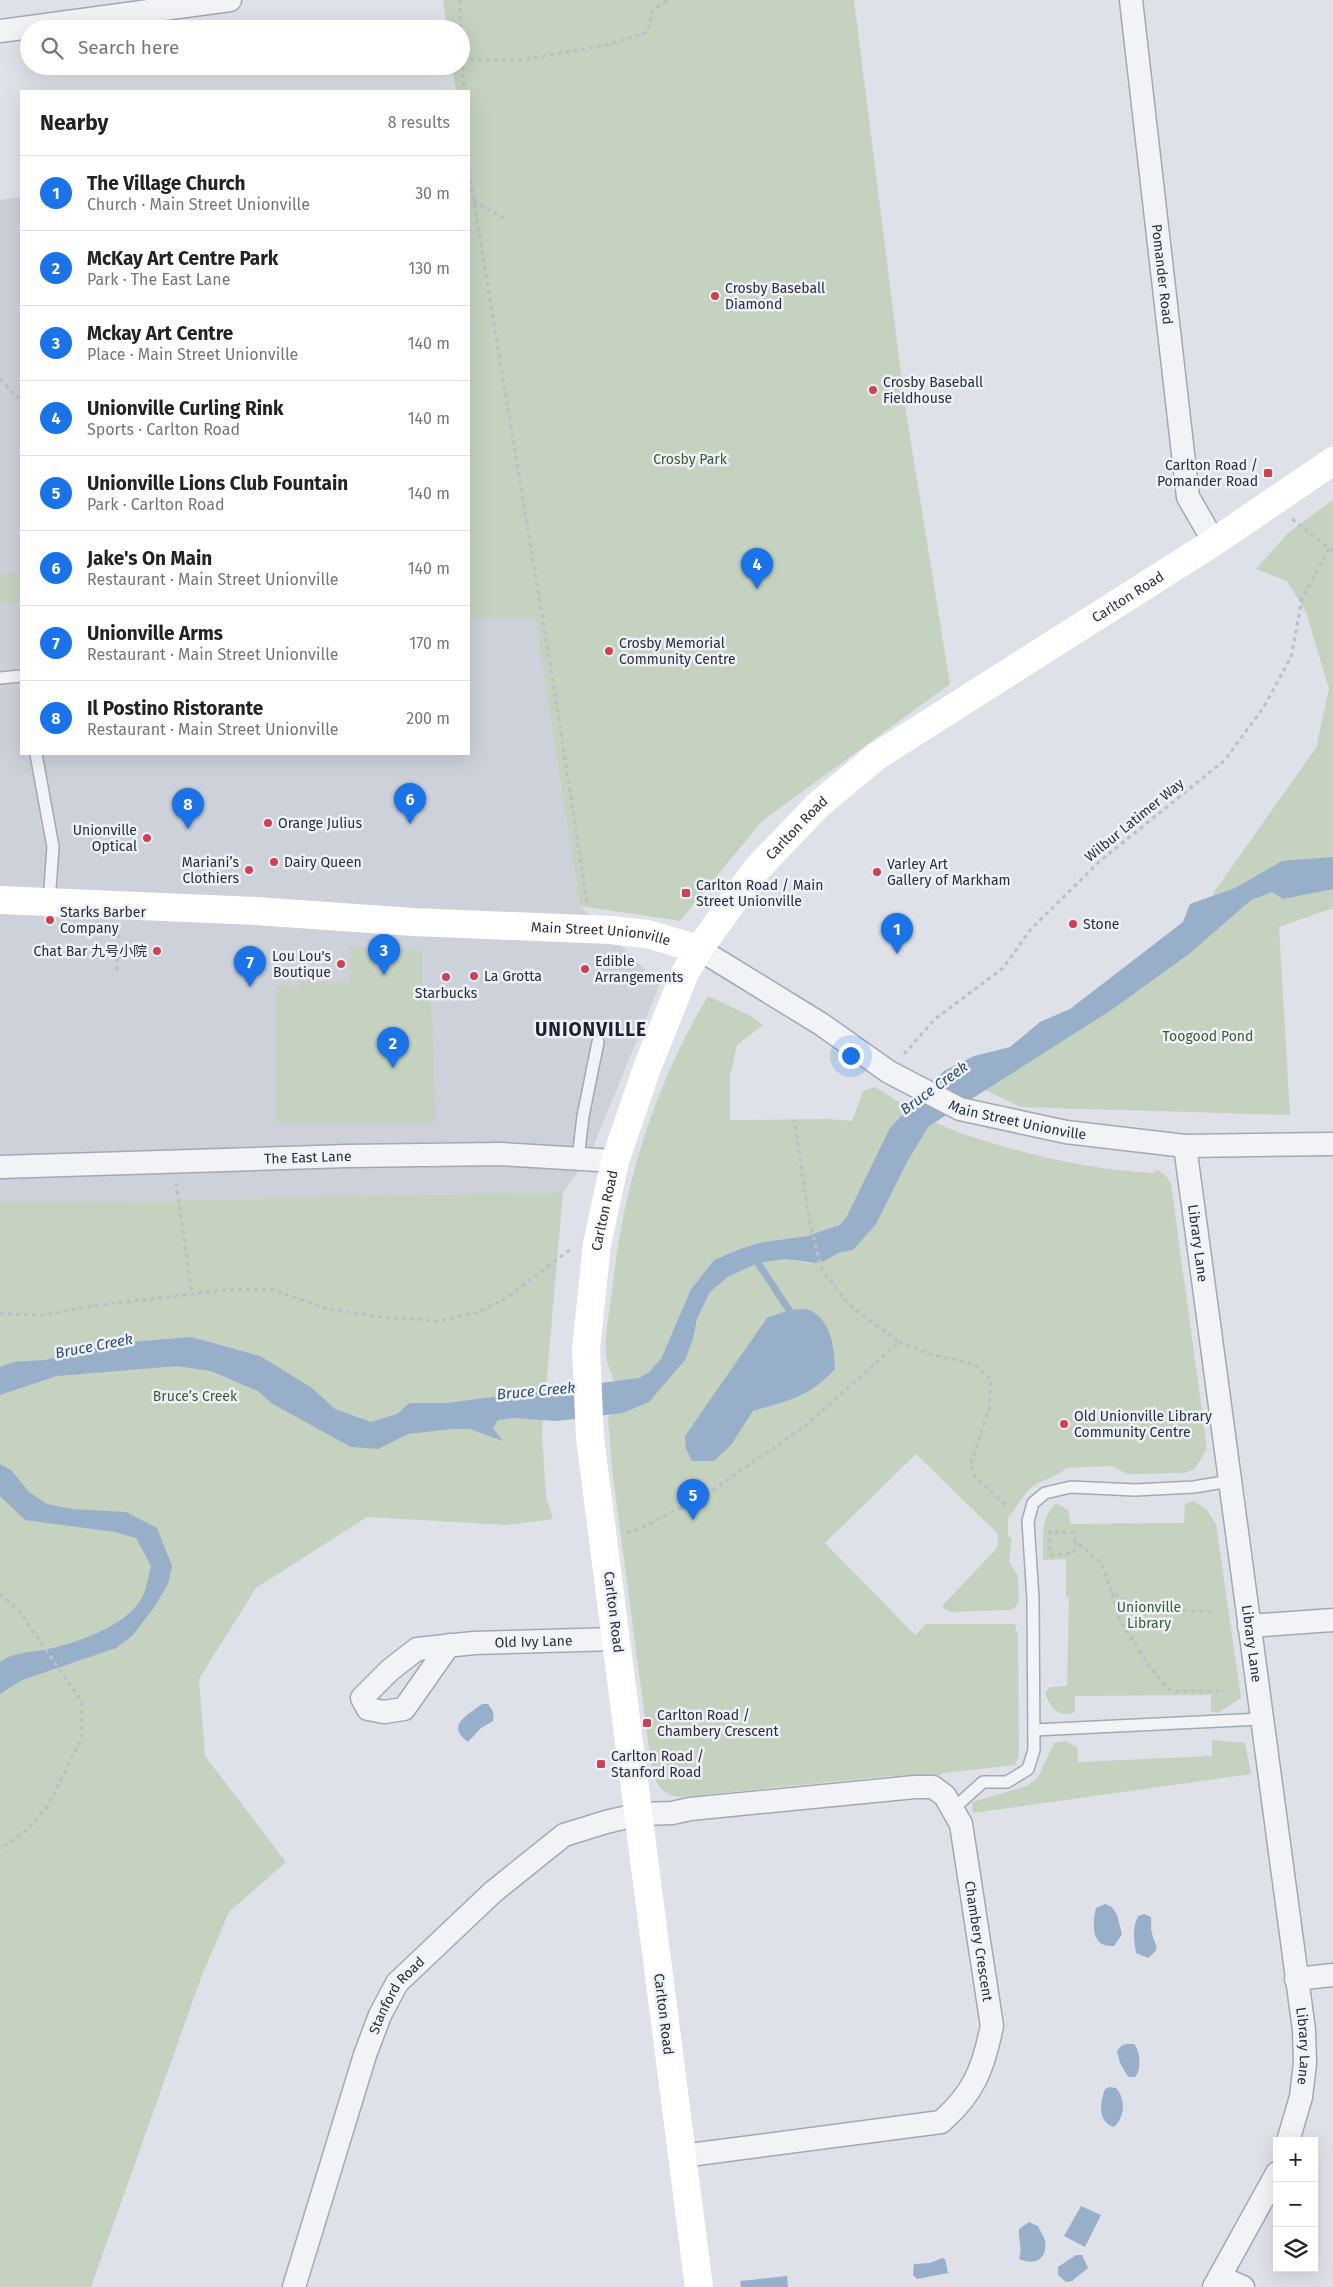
<!DOCTYPE html>
<html lang="en">
<head>
<meta charset="utf-8">
<style>
	body { margin:0; font-family:"Fira Sans","Noto Sans SC",sans-serif; background:#f6f6f6; color:#222 }
	.controls { position:absolute; right:15px; bottom:15px; display:grid; overflow:hidden; border-radius:0px; box-shadow:0 5px 20px #0002 }
	.controls button { width:45px; height:45px; display:grid; place-items:center; padding:0; border:0; border-bottom:1px solid #e0e0e0; background:#fff; color:#222; font:25px sans-serif }
	.you { position:absolute; left:850px; top:1055px; width:18px; height:18px; margin:-12px; border:4px solid #fff; border-radius:50%; background:#1a73e8; box-shadow:0 0 0 8px #1a73e833 }
	.badge { display:grid; place-items:center; width:32px; height:32px; border-radius:50%; background:#1a73e8; color:#fff; font-size:16px; font-weight:700 }
	.pin { position:absolute; translate:-50% -41px; filter:drop-shadow(0 1px 2px #0008) }
	.pin::after { content:''; position:absolute; top:26px; width:18px; height:15px; background:inherit; clip-path:polygon(0 0,100% 0,50% 100%) }
	.list { margin:0; padding:0; list-style:none }
	h2 { display:flex; justify-content:space-between; align-items:center; height:65px; margin:0; padding:0 20px; font-size:21px }
	h2 small { font-size:16px; font-weight:400; color:#767676 }
	.list li { display:grid; grid-template-columns:32px 1fr auto; gap:15px; align-items:center; box-sizing:border-box; height:75px; padding:0 20px; border-top:1px solid #e0e0e0 }
	.list b { display:block; font-size:19px; white-space:nowrap }
	.list p { margin:0; font-size:16px; white-space:nowrap; color:#767676 }
	.list em { font-size:16px; font-style:normal; color:#767676 }
	.icon { flex:none; width:28px; height:28px; fill:none; stroke:currentColor; stroke-width:2; stroke-linecap:round; stroke-linejoin:round }
	.map { position:relative; flex:none; width:1333px; height:2287px; overflow:hidden }
	.search { position:absolute; background:#fff; box-shadow:0 5px 20px #0002; left:20px; top:20px; width:450px; height:55px; display:flex; align-items:center; gap:12px; box-sizing:border-box; padding:0 18px; border-radius:28px; color:#767676; font-size:19px }
	.panel { position:absolute; background:#fff; box-shadow:0 5px 20px #0002; left:20px; top:90px; width:450px; height:665px; border-radius:0px }
	.map>svg:first-child { display:block }
	.built { fill:#ccd1da }
	.green { fill:#c4d2bf }
	.water { fill:#98afc9 }
	.lines { fill:none; stroke-linecap:round; stroke-linejoin:round }
	.stream { stroke:#98afc9; stroke-width:7 }
	.service-casing { stroke:#a3a9b2; stroke-width:14 }
	.minor-casing { stroke:#a3a9b2; stroke-width:25 }
	.path { stroke:#bcc0c6; stroke-width:3; stroke-dasharray:4 4; stroke-linecap:butt }
	.service { stroke:#f1f3f6; stroke-width:11 }
	.minor { stroke:#f1f3f6; stroke-width:22 }
	.secondary { stroke:#fff; stroke-width:28 }
	.poi-dot { fill:#d04153; stroke:#eef1f6; stroke-width:2 }
	.labels { text-anchor:middle; stroke-width:5; stroke-linejoin:round; paint-order:stroke }
	.street-label { font-size:14px; fill:#272f3f; stroke:#eef1f6 }
	.poi-label { font-size:14px; fill:#272f3f; stroke:#eef1f6; text-anchor:start }
	.park-label { font-size:14px; fill:#3b5b34; stroke:#eef1f6 }
	.water-label { font-size:15px; font-style:italic; fill:#314d74; stroke:#eef1f6 }
	.district-label { font-size:19px; font-weight:bold; letter-spacing:1px; fill:#1a2130; stroke:#eef1f6 }
</style>
</head>
<body>
<div class="map">
<svg width="1333" height="2287" viewBox="0 0 1333 2287">
	<rect width="100%" height="100%" fill="#dee2e8"/>
	<!-- built -->
	<g class="built">
		<path d="M 21,197 L 21,572 L 0,574 L 0,200 Z"/>
		<path d="M 0,602 L 21,603 L 21,754 L 469,754 L 469,618 L 535,618 L 580,906 L 660,984 L 588,1159 L 563,1192 L 142,1201 L 0,1202 Z"/>
	</g>
	<!-- green -->
	<g class="green">
		<path d="M 443,0 L 854,0 L 905,406 L 950,684 L 762,821 L 680,921 L 580,906 L 535,618 L 469,618 L 469,91 L 456,91 L 452,66 L 461,66 L 461,29 L 447,29 Z"/>
		<path d="M 1333,500 L 1333,908 L 1279,927 L 1290,1115 L 1021,1107 L 985,1090 L 1113,1009 L 1189,954 L 1214,892 L 1316,748 L 1329,689 L 1306,612 L 1287,581 L 1256,569 L 1288,533 Z"/>
		<path d="M 21,572 L 21,603 L 0,602 L 0,574 Z"/>
		<path d="M 350,946 L 422,951 L 422,999 L 429,1000 L 432,1014 L 435,1123 L 277,1123 L 277,986 L 300,987 L 300,981 L 350,983 Z"/>
		<path d="M 708,996 L 751,1016 L 763,1025 L 737,1045 L 730,1076 L 730,1120 L 829,1119 L 852,1121 L 863,1091 L 875,1087 C 900,1103 927,1120 955,1131 C 1017,1153 1086,1169 1152,1173 L 1158,1170 L 1167,1177 L 1171,1184 L 1207,1448 L 1195,1469 L 1185,1473 L 1128,1474 L 1111,1466 L 1066,1468 C 1056,1479 1038,1479 1028,1491 C 1020,1499 1017,1509 1008,1517 L 1008,1535 L 1012,1539 L 1009,1561 L 1018,1576 L 1019,1600 L 1015,1608 L 1010,1610 L 951,1612 L 946,1610 L 942,1606 L 997,1548 L 998,1534 L 916,1454 L 825,1543 L 915,1635 L 926,1624 L 1015,1624 L 1018,1637 L 1019,1756 L 1015,1765 L 943,1773 L 936,1777 L 890,1776 L 681,1797 C 664,1796 657,1787 652,1771 L 612,1469 L 608,1416 L 629,1410 L 693,1339 L 697,1319 L 710,1292 L 728,1277 L 758,1263 L 785,1259 L 808,1263 L 825,1261 L 838,1253 L 853,1250 L 862,1187 L 847,1218 L 832,1229 L 808,1236 L 763,1242 L 742,1248 L 714,1260 L 691,1289 L 661,1359 L 649,1372 L 639,1378 L 614,1385 C 613,1374 607,1366 606,1355 C 604,1338 610,1309 612,1291 C 623,1187 654,1086 708,996 Z"/>
		<path d="M 563,1192 L 542,1434 L 546,1496 L 553,1519 L 507,1525 L 367,1517 L 256,1588 L 199,1679 L 205,1756 L 286,1862 L 229,1912 L 202,1975 L 91,2287 L 0,2287 L 0,1202 L 142,1201 Z"/>
		<path d="M 1194,1501 L 1207,1510 L 1216,1524 L 1241,1698 L 1218,1713 L 1211,1711 L 1211,1695 L 1075,1696 L 1075,1712 C 1059,1719 1049,1707 1045,1692 L 1050,1687 L 1067,1686 L 1069,1598 L 1066,1596 L 1066,1559 L 1043,1560 C 1044,1537 1039,1521 1056,1503 L 1068,1510 L 1071,1524 L 1184,1523 L 1185,1504 Z"/>
		<path d="M 1212,1740 L 1245,1743 L 1251,1774 L 973,1813 L 972,1802 L 1027,1786 L 1038,1777 L 1054,1743 L 1066,1741 L 1077,1747 L 1078,1762 L 1212,1756 Z"/>
	</g>
	<!-- water -->
	<g class="water">
		<path d="M 1333,857 L 1333,889 L 1283,899 L 1272,892 L 1251,900 L 1189,954 L 1113,1009 L 929,1126 L 908,1160 L 876,1224 L 853,1250 L 838,1253 L 825,1261 L 815,1263 L 785,1259 L 758,1263 L 728,1277 L 710,1292 L 697,1319 L 693,1339 L 685,1360 L 649,1402 L 623,1413 L 557,1421 L 513,1418 L 498,1420 L 493,1428 L 503,1441 L 470,1429 L 452,1429 L 408,1434 L 378,1449 L 351,1447 L 271,1403 L 258,1391 L 211,1371 L 177,1366 L 57,1376 L 0,1395 L 0,1367 L 13,1362 L 45,1360 L 117,1343 L 191,1337 L 260,1356 L 312,1388 L 335,1409 L 371,1422 L 397,1414 L 409,1403 L 447,1403 L 639,1378 L 649,1372 L 661,1359 L 691,1289 L 714,1260 L 742,1248 L 763,1242 L 808,1236 L 839,1225 L 846,1218 L 890,1128 L 944,1071 L 974,1056 L 1010,1047 L 1040,1022 L 1070,1009 L 1183,922 L 1190,904 L 1235,888 L 1282,861 Z"/>
		<path d="M 789,1310 C 794,1310 804,1308 809,1310 C 832,1320 834,1348 835,1369 C 808,1398 789,1400 753,1411 L 731,1445 L 714,1461 L 692,1461 L 686,1449 L 685,1436 L 767,1318 Z"/>
		<path d="M 0,1464 L 11,1470 L 29,1492 L 47,1504 L 72,1509 L 126,1512 L 157,1528 L 172,1566 L 168,1584 L 153,1609 L 132,1636 L 116,1648 L 22,1680 L 0,1694 L 0,1662 C 12,1653 29,1652 44,1650 C 73,1644 126,1627 141,1599 C 147,1590 148,1576 151,1566 L 136,1538 L 115,1532 L 25,1520 L 0,1496 Z"/>
		<path d="M 482,1704 L 488,1704 C 492,1709 495,1714 493,1721 L 481,1728 L 468,1742 C 445,1725 468,1715 482,1704 Z"/>
		<path d="M 1105,1904 L 1112,1907 L 1117,1915 L 1122,1934 L 1114,1946 C 1091,1948 1092,1925 1096,1908 Z"/>
		<path d="M 1144,1914 L 1151,1917 C 1152,1922 1150,1928 1152,1933 C 1154,1946 1163,1947 1148,1958 L 1136,1953 C 1134,1940 1132,1928 1138,1916 Z"/>
		<path d="M 1126,2044 L 1134,2044 C 1140,2050 1142,2070 1135,2077 L 1128,2077 L 1120,2063 L 1117,2051 L 1121,2046 Z"/>
		<path d="M 1109,2087 L 1116,2088 C 1126,2099 1125,2117 1114,2127 C 1097,2122 1100,2102 1105,2089 Z"/>
		<path d="M 1081,2206 L 1101,2215 L 1085,2247 L 1064,2236 Z"/>
		<path d="M 1029,2222 L 1038,2226 C 1040,2231 1044,2236 1045,2241 C 1048,2259 1035,2266 1019,2259 C 1023,2247 1018,2240 1019,2229 Z"/>
		<path d="M 1076,2255 L 1082,2255 L 1088,2268 L 1072,2281 L 1066,2282 L 1058,2275 L 1058,2267 Z"/>
		<path d="M 942,2258 L 945,2259 L 948,2273 L 917,2279 L 913,2275 L 914,2264 L 930,2263 Z"/>
		<path d="M 787,2276 L 788,2287 L 741,2287 L 740,2281 Z"/>
	</g>
	<g class="lines">
		<!-- stream -->
		<path class="stream" d="M 758,1263 L 789,1310"/>
		<!-- service casing -->
		<g class="service-casing">
			<g id="service">
				<path d="M 0,678 L 21,676"/>
				<path d="M 36,754 L 53,847 L 49,902"/>
				<path d="M 578,1159 L 583,1116 L 598,1042"/>
				<path d="M 1034,1730 L 1261,1719"/>
				<path d="M 953,1809 L 983,1782 L 1007,1782 L 1028,1769 L 1034,1750 L 1033,1599 L 1028,1521 L 1033,1503 L 1045,1493 L 1071,1487 L 1135,1490 L 1194,1487 L 1230,1481"/>
			</g>
		</g>
		<!-- minor casing -->
		<g class="minor-casing">
			<g id="minor">
				<path id="s1" d="M 1131,0 L 1188,497 L 1214,542"/>
				<path d="M 0,31 L 230,0"/>
				<path id="s2" d="M 699,949 L 821,1024 L 889,1072 L 960,1109 L 1066,1132 L 1185,1146 L 1333,1144"/>
				<path id="s3" d="M 1185,1146 L 1304,2030 L 1305,2063 L 1301,2097 L 1288,2141"/>
				<path id="s4" d="M 0,1167 L 347,1156 L 500,1154 L 615,1161"/>
				<path d="M 1249,1626 L 1333,1620"/>
				<path id="s5" d="M 449,1645 L 404,1709 L 384,1712 L 368,1709 L 362,1698 L 390,1670 L 417,1649 L 474,1643 L 617,1639"/>
				<path d="M 1296,1979 L 1333,1975"/>
				<path d="M 1220,2277 L 1243,2287"/>
				<path id="s6" d="M 294,2287 L 365,2055 L 380,2015 L 397,1983 L 493,1892 L 564,1835 L 606,1822 L 640,1814 L 672,1813 L 690,1809 L 915,1787 L 933,1787 L 945,1796 L 961,1824 L 992,2026 C 983,2069 974,2093 941,2122 L 682,2156"/>
				<path d="M 1214,2287 L 1277,2173"/>
			</g>
		</g>
		<!-- path -->
		<g class="path">
			<path d="M 460,0 L 461,29"/>
			<path d="M 461,34 L 464,91"/>
			<path d="M 462,59 L 521,60 L 607,45 L 647,32 L 653,10 L 668,0"/>
			<path d="M 469,172 L 557,706 L 587,904"/>
			<path d="M 473,201 L 504,218"/>
			<path d="M 0,379 L 21,401"/>
			<path d="M 1292,519 L 1333,551"/>
			<path d="M 117,970 L 118,931"/>
			<path d="M 904,1054 L 935,1019 L 1003,968 L 1031,929 L 1100,861 L 1225,760 L 1265,705 L 1291,657 L 1302,599 L 1330,547 L 1333,545"/>
			<path d="M 176,1183 L 192,1294"/>
			<path d="M 0,1314 L 45,1315 L 85,1307 L 225,1290 L 271,1289 L 324,1308 L 381,1317 L 439,1321 L 478,1312 L 508,1297 L 572,1248"/>
			<path d="M 899,1342 L 929,1354 L 974,1364 L 991,1379 L 989,1408 L 971,1463 L 973,1474 L 1006,1506"/>
			<path d="M 627,1533 L 637,1530 L 704,1496 L 804,1427 L 899,1342 L 849,1305 L 821,1268 L 809,1217 L 794,1120"/>
			<path d="M 1075,1541 L 1074,1553 L 1050,1555 L 1050,1532 L 1074,1533 L 1075,1541 L 1101,1562 L 1112,1592 L 1137,1606 L 1152,1610 L 1213,1611"/>
			<path d="M 1112,1593 L 1120,1621 L 1148,1664 L 1168,1689 L 1178,1691 L 1224,1691"/>
			<path d="M 0,1594 L 19,1611 L 82,1702 L 82,1737 L 49,1804 L 28,1829 L 0,1849"/>
		</g>
		<!-- service -->
		<use href="#service" class="service"/>
		<!-- minor -->
		<use href="#minor" class="minor"/>
		<!-- secondary -->
		<g class="secondary">
			<path id="s7" d="M 0,900 L 256,911 L 413,922 L 610,930 L 647,934 L 699,949"/>
			<path id="s8" d="M 699,2287 L 590,1438 L 586,1349 L 597,1244 L 615,1161 L 647,1068 L 685,973 L 699,949 L 755,871 L 818,805 L 877,756 L 1214,542 L 1333,461"/>
		</g>
	</g>
	<!-- markers -->
	<g class="poi-dot">
		<circle cx="715" cy="296" r="5"/>
		<circle cx="873" cy="390" r="5"/>
		<rect x="1263" y="468" width="10" height="10" rx="2.5"/>
		<circle cx="609" cy="651" r="5"/>
		<circle cx="268" cy="823" r="5"/>
		<circle cx="147" cy="838" r="5"/>
		<circle cx="274" cy="862" r="5"/>
		<circle cx="249" cy="870" r="5"/>
		<circle cx="877" cy="872" r="5"/>
		<rect x="681" y="888" width="10" height="10" rx="2.5"/>
		<circle cx="50" cy="920" r="5"/>
		<circle cx="1073" cy="924" r="5"/>
		<circle cx="157" cy="951" r="5"/>
		<circle cx="341" cy="964" r="5"/>
		<circle cx="585" cy="969" r="5"/>
		<circle cx="474" cy="976" r="5"/>
		<circle cx="446" cy="977" r="5"/>
		<circle cx="1064" cy="1424" r="5"/>
		<rect x="642" y="1718" width="10" height="10" rx="2.5"/>
		<rect x="596" y="1759" width="10" height="10" rx="2.5"/>
	</g>
	<g class="labels">
		<!-- street labels -->
		<g class="street-label">
			<text dy="5" stroke="none"><textPath href="#s1" startOffset="276">Pomander Road</textPath></text>
			<text dy="5" stroke="none"><textPath href="#s8" startOffset="1925">Carlton Road</textPath></text>
			<text transform="translate(1134 820) rotate(-39)" y="5">Wilbur Latimer Way</text>
			<text dy="5" stroke="none"><textPath href="#s8" startOffset="1520">Carlton Road</textPath></text>
			<text dy="5" stroke="none"><textPath href="#s7" startOffset="602">Main Street Unionville</textPath></text>
			<text dy="5" stroke="none"><textPath href="#s2" startOffset="365">Main Street Unionville</textPath></text>
			<text dy="5" stroke="none"><textPath href="#s4" startOffset="308">The East Lane</textPath></text>
			<text dy="5" stroke="none"><textPath href="#s8" startOffset="1085">Carlton Road</textPath></text>
			<text dy="5" stroke="none"><textPath href="#s3" startOffset="98">Library Lane</textPath></text>
			<text transform="translate(614 1612) rotate(83)" y="5">Carlton Road</text>
			<text dy="5" stroke="none"><textPath href="#s5" startOffset="318">Old Ivy Lane</textPath></text>
			<text dy="5" stroke="none"><textPath href="#s3" startOffset="502">Library Lane</textPath></text>
			<text dy="5" stroke="none"><textPath href="#s6" startOffset="1084">Chambery Crescent</textPath></text>
			<text dy="5" stroke="none"><textPath href="#s6" startOffset="311">Stanford Road</textPath></text>
			<text transform="translate(664 2014) rotate(83)" y="5">Carlton Road</text>
			<text dy="5" stroke="none"><textPath href="#s3" startOffset="908">Library Lane</textPath></text>
		</g>
		<!-- poi labels -->
		<g class="poi-label">
			<text x="725" y="293">Crosby Baseball<tspan x="725" dy="16">Diamond</tspan></text>
			<text x="883" y="387">Crosby Baseball<tspan x="883" dy="16">Fieldhouse</tspan></text>
			<text x="1258" y="470" text-anchor="end">Carlton Road /<tspan x="1258" dy="16">Pomander Road</tspan></text>
			<text x="619" y="648">Crosby Memorial<tspan x="619" dy="16">Community Centre</tspan></text>
			<text x="278" y="828">Orange Julius</text>
			<text x="137" y="835" text-anchor="end">Unionville<tspan x="137" dy="16">Optical</tspan></text>
			<text x="239" y="867" text-anchor="end">Mariani’s<tspan x="239" dy="16">Clothiers</tspan></text>
			<text x="284" y="867">Dairy Queen</text>
			<text x="887" y="869">Varley Art<tspan x="887" dy="16">Gallery of Markham</tspan></text>
			<text x="696" y="890">Carlton Road / Main<tspan x="696" dy="16">Street Unionville</tspan></text>
			<text x="60" y="917">Starks Barber<tspan x="60" dy="16">Company</tspan></text>
			<text x="1083" y="929">Stone</text>
			<text x="147" y="956" text-anchor="end">Chat Bar 九号小院</text>
			<text x="331" y="961" text-anchor="end">Lou Lou's<tspan x="331" dy="16">Boutique</tspan></text>
			<text x="595" y="966">Edible<tspan x="595" dy="16">Arrangements</tspan></text>
			<text x="484" y="981">La Grotta</text>
			<text x="446" y="998" text-anchor="middle">Starbucks</text>
			<text x="1074" y="1421">Old Unionville Library<tspan x="1074" dy="16">Community Centre</tspan></text>
			<text x="657" y="1720">Carlton Road /<tspan x="657" dy="16">Chambery Crescent</tspan></text>
			<text x="611" y="1761">Carlton Road /<tspan x="611" dy="16">Stanford Road</tspan></text>
		</g>
		<!-- park labels -->
		<g class="park-label">
			<text x="690" y="464">Crosby Park</text>
			<text x="1208" y="1041">Toogood Pond</text>
			<text x="195" y="1401">Bruce’s Creek</text>
			<text x="1149" y="1612">Unionville<tspan x="1149" dy="16">Library</tspan></text>
		</g>
		<!-- water labels -->
		<g class="water-label">
			<text transform="translate(934 1088) rotate(-36)" y="5">Bruce Creek</text>
			<text transform="translate(94 1346) rotate(-11)" y="5">Bruce Creek</text>
			<text transform="translate(536 1391) rotate(-5)" y="5">Bruce Creek</text>
		</g>
		<!-- district labels -->
		<g class="district-label">
			<text x="591" y="1036">UNIONVILLE</text>
		</g>
	</g>
</svg>
<div class="controls">
<button>+</button>
<button>−</button>
<button><svg class="icon" aria-label="layers" viewBox="0 0 24 24"><path d="M12 4l9 5-9 5-9-5zM3 14l9 5 9-5"/></svg></button>
</div>
<div class="you"></div>
<div class="pin badge" style="left:897px;top:954px">1</div>
<div class="pin badge" style="left:393px;top:1068px">2</div>
<div class="pin badge" style="left:384px;top:975px">3</div>
<div class="pin badge" style="left:757px;top:589px">4</div>
<div class="pin badge" style="left:693px;top:1520px">5</div>
<div class="pin badge" style="left:410px;top:824px">6</div>
<div class="pin badge" style="left:250px;top:987px">7</div>
<div class="pin badge" style="left:188px;top:829px">8</div>
<div class="search"><svg class="icon" aria-label="search" viewBox="0 0 24 24"><circle cx="10" cy="10" r="6"/><path d="M15 15l6 6"/></svg>Search here</div>
<section class="panel">
<h2>Nearby<small>8 results</small></h2>
<ul class="list">
<li><span class="badge">1</span><div><b>The Village Church</b><p>Church · Main Street Unionville</p></div><em>30 m</em></li>
<li><span class="badge">2</span><div><b>McKay Art Centre Park</b><p>Park · The East Lane</p></div><em>130 m</em></li>
<li><span class="badge">3</span><div><b>Mckay Art Centre</b><p>Place · Main Street Unionville</p></div><em>140 m</em></li>
<li><span class="badge">4</span><div><b>Unionville Curling Rink</b><p>Sports · Carlton Road</p></div><em>140 m</em></li>
<li><span class="badge">5</span><div><b>Unionville Lions Club Fountain</b><p>Park · Carlton Road</p></div><em>140 m</em></li>
<li><span class="badge">6</span><div><b>Jake's On Main</b><p>Restaurant · Main Street Unionville</p></div><em>140 m</em></li>
<li><span class="badge">7</span><div><b>Unionville Arms</b><p>Restaurant · Main Street Unionville</p></div><em>170 m</em></li>
<li><span class="badge">8</span><div><b>Il Postino Ristorante</b><p>Restaurant · Main Street Unionville</p></div><em>200 m</em></li>
</ul>
</section>
</div>
</body>
</html>
